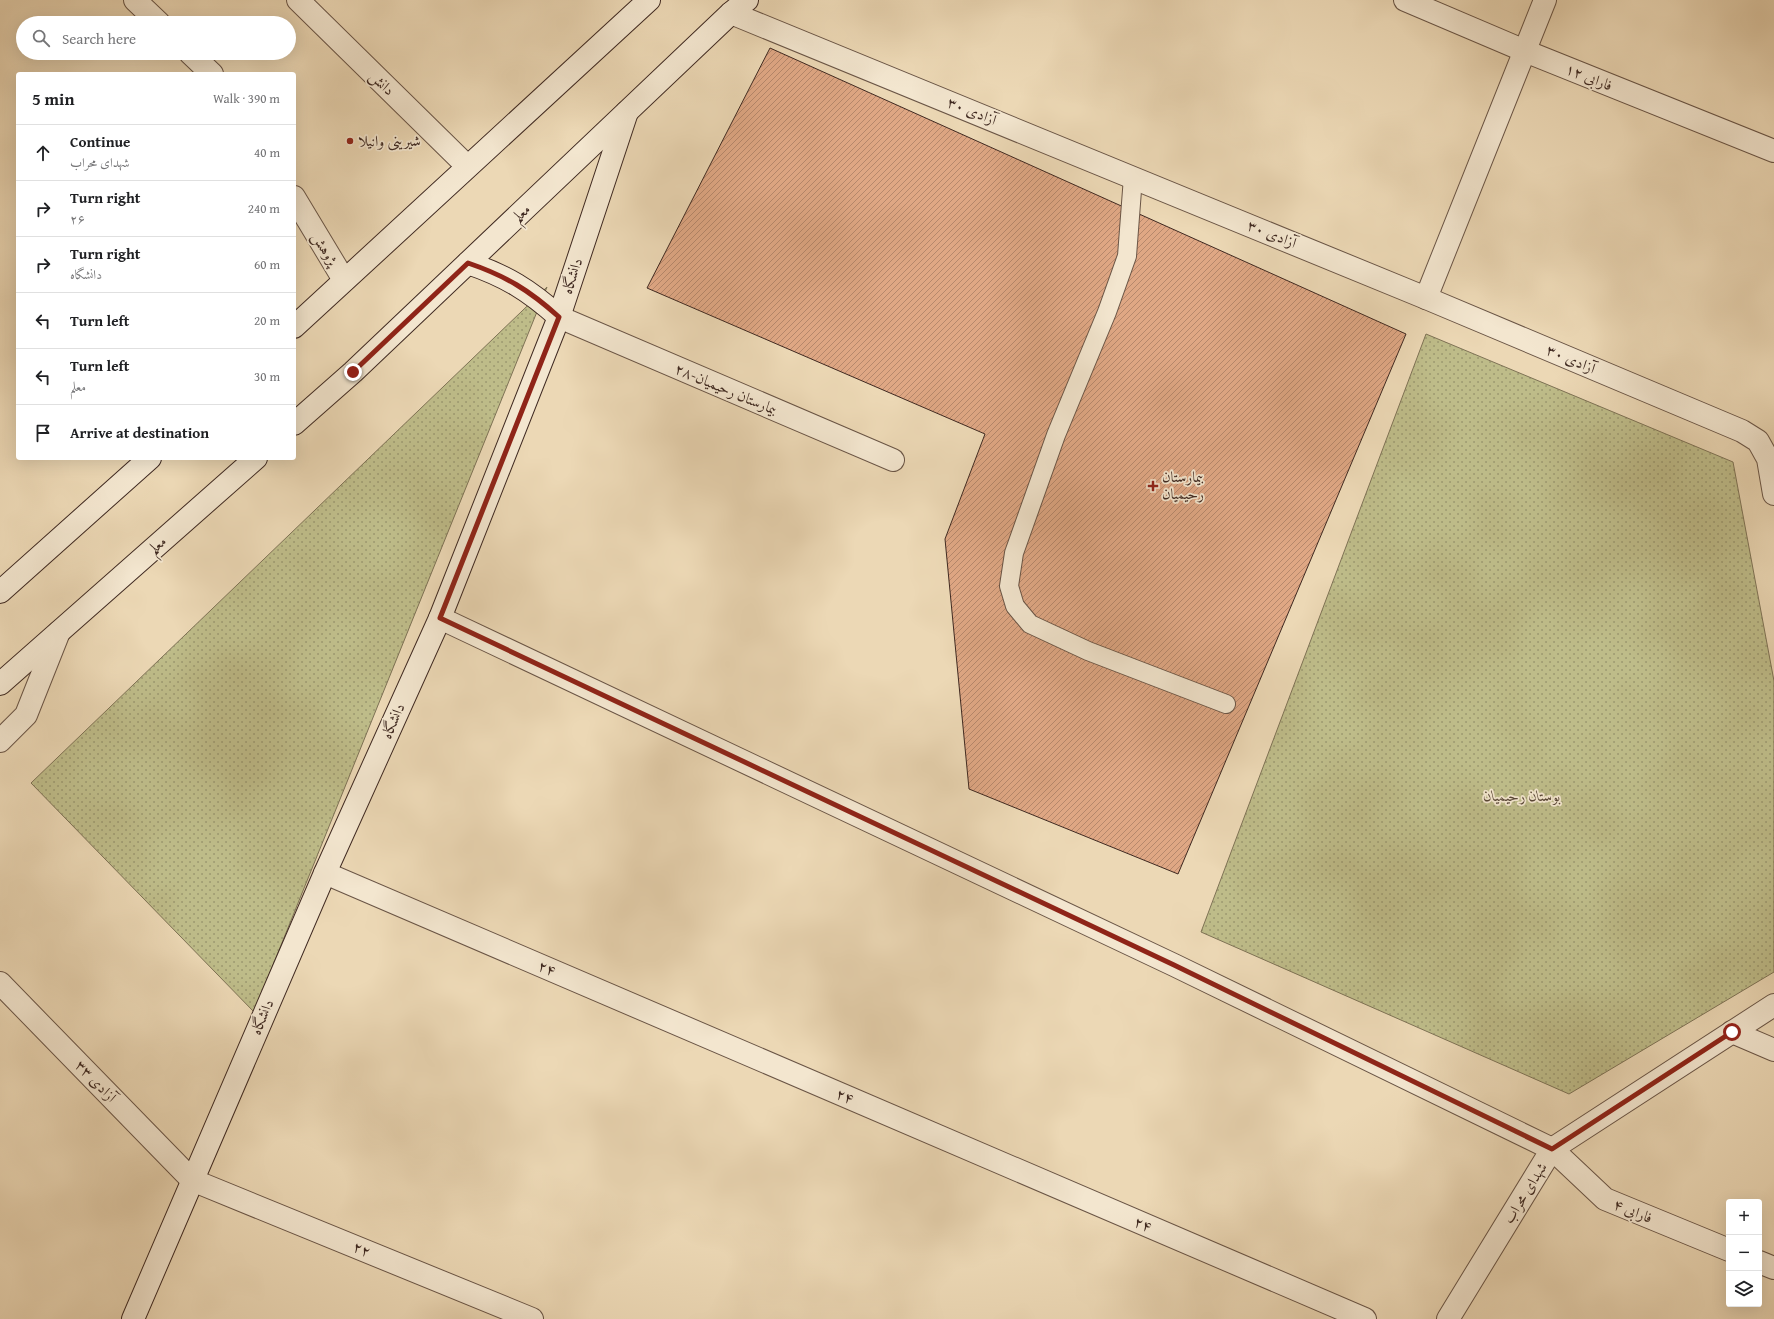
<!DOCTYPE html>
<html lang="en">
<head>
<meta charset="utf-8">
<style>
	body { margin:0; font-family:"Gentium Book Plus",Amiri,serif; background:#f6f6f6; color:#202124 }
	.controls { position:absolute; right:12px; bottom:12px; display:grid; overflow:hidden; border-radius:4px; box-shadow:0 4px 16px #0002 }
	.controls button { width:36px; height:36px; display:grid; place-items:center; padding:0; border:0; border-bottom:1px solid #e0e0e0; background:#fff; color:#202124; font:20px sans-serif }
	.stop { position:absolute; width:12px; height:12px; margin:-9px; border:3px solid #8f2418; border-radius:50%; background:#fff }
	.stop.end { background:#8f2418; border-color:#fff; box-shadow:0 1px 4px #0008 }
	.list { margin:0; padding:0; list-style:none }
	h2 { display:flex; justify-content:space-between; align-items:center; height:52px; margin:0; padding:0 16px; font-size:17px }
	h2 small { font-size:13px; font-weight:400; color:#757577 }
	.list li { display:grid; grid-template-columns:26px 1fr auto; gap:12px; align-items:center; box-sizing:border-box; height:56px; padding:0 16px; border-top:1px solid #e0e0e0 }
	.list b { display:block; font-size:15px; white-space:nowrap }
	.list p { margin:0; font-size:13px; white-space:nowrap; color:#757577 }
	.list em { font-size:13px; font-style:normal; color:#757577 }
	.icon { flex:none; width:22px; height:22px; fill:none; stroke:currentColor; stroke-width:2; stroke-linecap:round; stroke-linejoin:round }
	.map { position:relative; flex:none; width:1774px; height:1319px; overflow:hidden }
	.search { position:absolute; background:#fff; box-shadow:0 4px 16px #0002; left:16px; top:16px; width:280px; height:44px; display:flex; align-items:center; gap:10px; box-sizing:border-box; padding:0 14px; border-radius:22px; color:#757577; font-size:15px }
	.panel { position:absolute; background:#fff; box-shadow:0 4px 16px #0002; left:16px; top:72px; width:280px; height:388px; border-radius:4px }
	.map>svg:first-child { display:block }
	.grass { fill:url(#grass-dots); stroke:#7e7255 }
	.building { fill:url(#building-hatch); stroke:#3f2921 }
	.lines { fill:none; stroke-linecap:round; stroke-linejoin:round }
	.lane-casing { stroke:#6a5546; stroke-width:20 }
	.street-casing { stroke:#6a5546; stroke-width:24 }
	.secondary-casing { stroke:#3f2921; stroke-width:24 }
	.lane { stroke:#f3e6cf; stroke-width:18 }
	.street { stroke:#f3e6cf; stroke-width:22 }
	.secondary { stroke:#f3e6cf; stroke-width:22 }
	.route { stroke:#8f2418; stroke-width:5 }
	.poi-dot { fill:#8f2418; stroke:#f3e6cf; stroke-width:1.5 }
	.labels { text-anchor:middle; stroke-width:3.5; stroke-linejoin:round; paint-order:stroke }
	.street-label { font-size:15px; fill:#3f2921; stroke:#f3e6cf }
	.poi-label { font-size:15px; fill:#3f2921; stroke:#f3e6cf; text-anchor:start }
	.park-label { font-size:15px; font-style:italic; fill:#584636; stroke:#f3e6cf }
</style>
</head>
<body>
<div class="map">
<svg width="1774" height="1319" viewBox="0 0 1774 1319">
	<defs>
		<pattern id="grass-dots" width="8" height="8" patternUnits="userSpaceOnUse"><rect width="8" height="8" fill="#bebc89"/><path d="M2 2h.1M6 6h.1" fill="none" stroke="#9c9970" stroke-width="1.8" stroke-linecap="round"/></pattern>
		<pattern id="building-hatch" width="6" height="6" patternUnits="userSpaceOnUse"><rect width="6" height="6" fill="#dfa784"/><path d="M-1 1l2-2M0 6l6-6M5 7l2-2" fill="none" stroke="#b6886c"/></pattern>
	</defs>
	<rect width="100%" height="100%" fill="#ecd8b5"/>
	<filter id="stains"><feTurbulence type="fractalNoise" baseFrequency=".005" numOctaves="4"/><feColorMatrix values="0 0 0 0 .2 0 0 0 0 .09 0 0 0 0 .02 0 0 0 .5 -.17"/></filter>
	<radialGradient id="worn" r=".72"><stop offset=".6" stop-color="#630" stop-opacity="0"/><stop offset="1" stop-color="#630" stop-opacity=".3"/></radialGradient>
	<!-- grass -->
	<g class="grass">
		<path d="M 547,287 L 254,1012 L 31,783 Z"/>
		<path d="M 1426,334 L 1733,462 L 1774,681 L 1774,972 L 1569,1094 L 1201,932 Z"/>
	</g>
	<!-- building -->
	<path class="building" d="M 770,48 L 1406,334 L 1178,874 L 969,789 L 945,539 L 985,434 L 647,288 Z"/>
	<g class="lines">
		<!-- lane casing -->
		<g class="lane-casing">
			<path id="lane" d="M 1133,177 L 1127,256 L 1107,312 L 1056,435 L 1014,553 L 1009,586 L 1015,606 L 1030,624 L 1088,651 L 1226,704"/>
		</g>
		<!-- street casing -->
		<g class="street-casing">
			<g id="street">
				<path d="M 135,0 L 159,23"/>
				<path d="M 298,0 L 467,166"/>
				<path d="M 1405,0 L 1525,51 L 1774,151"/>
				<path d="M 731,13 L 1426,298 L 1742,431 L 1758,441 L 1768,459 L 1774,494"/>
				<path d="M 190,53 L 212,74"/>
				<path d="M 294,197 L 344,280"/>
				<path d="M 1426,298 L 1545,0"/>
				<path d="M 559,317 L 893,460"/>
				<path d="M 440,618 L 1174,965 L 1552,1149 L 1605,1199 L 1729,1250"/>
				<path d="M 0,741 L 26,715 L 59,632"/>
				<path d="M 325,873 L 1365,1319"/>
				<path d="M 0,983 L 192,1180 L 532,1319"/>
				<path d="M 1732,1032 L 1774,1050"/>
				<path d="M 1759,1262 L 1774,1268"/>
				<path d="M 1448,1319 L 1552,1149 L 1774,1005"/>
			</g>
		</g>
		<!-- secondary casing -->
		<g class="secondary-casing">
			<g id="secondary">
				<path d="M 468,263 C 506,276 529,290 559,317"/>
				<path d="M 294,327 L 649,0"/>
				<path d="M 294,424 L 353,372 L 731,13 L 747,0"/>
				<path d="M 0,592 L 150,458"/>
				<path d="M 0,684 L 256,458"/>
				<path d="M 133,1319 L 325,873 L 440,618 L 559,317 L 627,112"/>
			</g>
		</g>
		<!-- lane -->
		<use href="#lane" class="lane"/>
		<!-- street -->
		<use href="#street" class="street"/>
		<!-- secondary -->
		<use href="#secondary" class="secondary"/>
	</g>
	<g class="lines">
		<!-- route -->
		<path class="route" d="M 353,372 L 468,263 C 506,276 529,290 559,317 L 440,618 L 1174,965 L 1552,1149 L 1732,1032"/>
	</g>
	<!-- markers -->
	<g class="poi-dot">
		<circle cx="350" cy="141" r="4"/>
		<path d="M1151 480h4v4h4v4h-4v4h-4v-4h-4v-4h4z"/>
	</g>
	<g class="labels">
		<!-- street labels -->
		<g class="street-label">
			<text transform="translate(1589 77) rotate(22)" y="5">فارابی ۱۲</text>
			<text transform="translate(382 83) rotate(44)" y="5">دانش</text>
			<text transform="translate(972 111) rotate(22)" y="5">آزادی ۳۰</text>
			<text transform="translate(521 213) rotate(-44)" y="5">معلم</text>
			<text transform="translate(1272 234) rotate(22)" y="5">آزادی ۳۰</text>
			<text transform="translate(325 249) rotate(59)" y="5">پژوهش</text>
			<text transform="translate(572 276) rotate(-72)" y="5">دانشگاه</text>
			<text transform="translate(1571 359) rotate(23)" y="5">آزادی ۳۰</text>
			<text transform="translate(726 389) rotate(23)" y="5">۲۸-بیمارستان رحیمیان</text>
			<text transform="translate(157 545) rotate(-42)" y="5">معلم</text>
			<text transform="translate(393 721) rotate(-66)" y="5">دانشگاه</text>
			<text transform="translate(547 968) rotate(23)" y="5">۲۴</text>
			<text transform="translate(262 1017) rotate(-67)" y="5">دانشگاه</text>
			<text transform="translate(96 1081) rotate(46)" y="5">آزادی ۳۳</text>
			<text transform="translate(845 1096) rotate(23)" y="5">۲۴</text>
			<text transform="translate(1525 1193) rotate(-58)" y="5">شهدای محراب</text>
			<text transform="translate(1633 1211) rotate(22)" y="5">فارابی ۴</text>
			<text transform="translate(1143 1224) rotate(23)" y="5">۲۴</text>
			<text transform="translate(362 1249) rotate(22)" y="5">۲۲</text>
		</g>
		<!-- poi labels -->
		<g class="poi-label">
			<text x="358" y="146">شیرینی وانیلا</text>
			<text x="1162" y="482">بیمارستان<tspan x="1162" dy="17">رحیمیان</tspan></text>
		</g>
		<!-- park labels -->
		<g class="park-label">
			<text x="1522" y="801">بوستان رحیمیان</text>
		</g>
	</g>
	<rect width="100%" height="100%" filter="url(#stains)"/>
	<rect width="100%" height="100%" fill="url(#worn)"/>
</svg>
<div class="controls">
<button>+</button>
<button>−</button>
<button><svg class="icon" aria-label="layers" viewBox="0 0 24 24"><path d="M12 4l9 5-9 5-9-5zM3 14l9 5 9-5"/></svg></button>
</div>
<div class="stop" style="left:1732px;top:1032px"></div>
<div class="stop end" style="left:353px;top:372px"></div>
<div class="search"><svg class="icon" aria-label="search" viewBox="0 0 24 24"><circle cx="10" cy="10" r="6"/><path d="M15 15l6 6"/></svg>Search here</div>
<section class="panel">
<h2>5 min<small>Walk · 390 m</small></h2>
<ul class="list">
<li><svg class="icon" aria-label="ahead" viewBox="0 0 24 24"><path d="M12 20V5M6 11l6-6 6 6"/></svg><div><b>Continue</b><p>شهدای محراب</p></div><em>40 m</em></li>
<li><svg class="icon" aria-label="right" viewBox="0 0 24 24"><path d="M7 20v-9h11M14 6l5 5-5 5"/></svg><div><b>Turn right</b><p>۲۶</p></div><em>240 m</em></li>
<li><svg class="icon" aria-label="right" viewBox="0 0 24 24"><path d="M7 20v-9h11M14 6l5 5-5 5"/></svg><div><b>Turn right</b><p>دانشگاه</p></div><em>60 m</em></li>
<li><svg class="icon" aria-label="left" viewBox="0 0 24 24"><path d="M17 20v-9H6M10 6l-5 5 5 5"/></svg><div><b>Turn left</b></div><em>20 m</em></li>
<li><svg class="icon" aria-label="left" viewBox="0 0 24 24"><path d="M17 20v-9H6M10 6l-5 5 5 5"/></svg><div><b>Turn left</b><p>معلم</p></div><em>30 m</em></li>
<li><svg class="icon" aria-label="arrive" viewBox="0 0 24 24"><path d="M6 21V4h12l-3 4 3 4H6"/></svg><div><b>Arrive at destination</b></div></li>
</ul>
</section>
</div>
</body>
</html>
